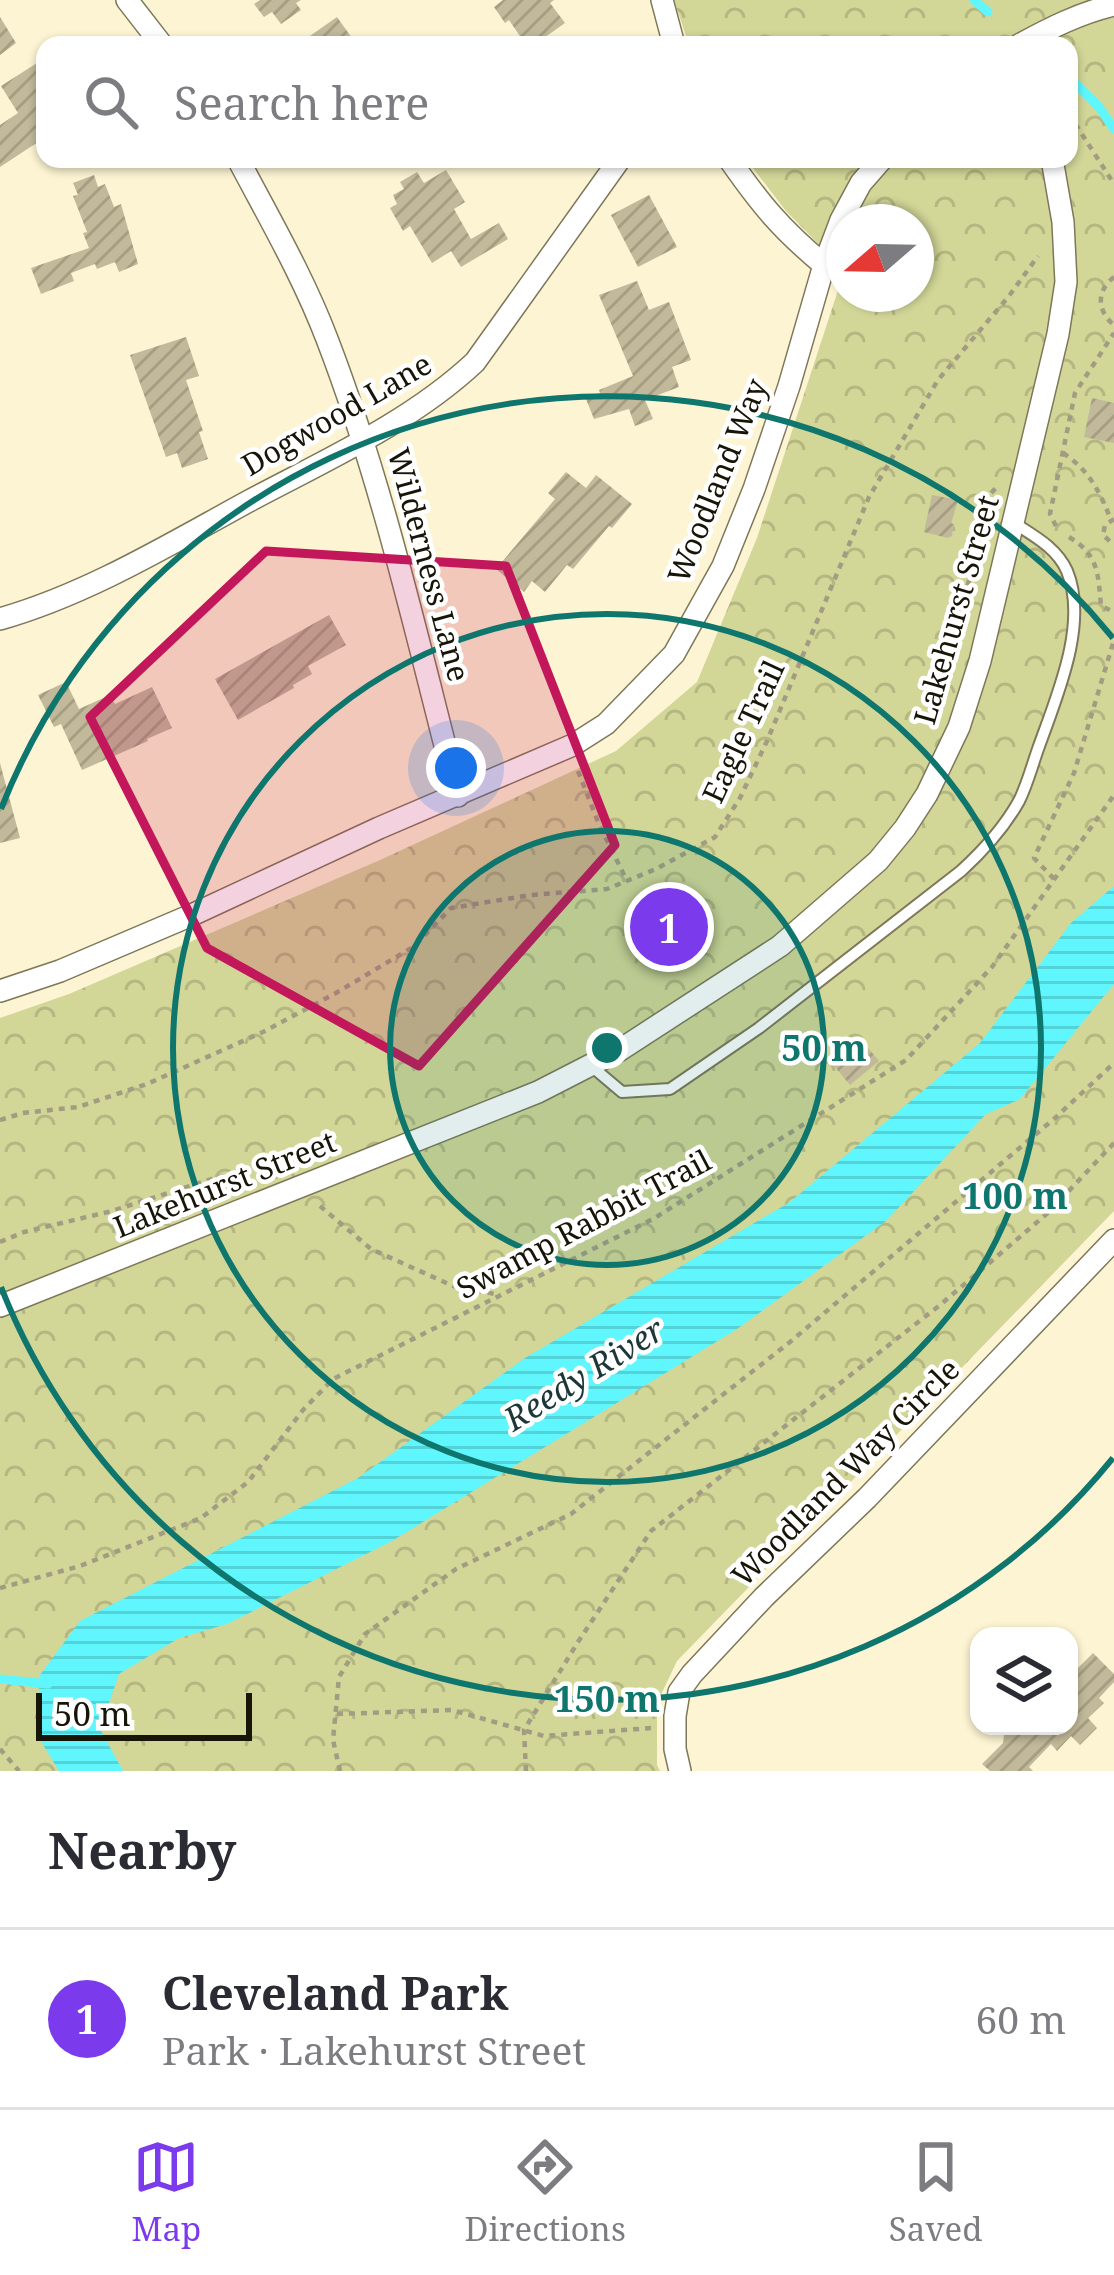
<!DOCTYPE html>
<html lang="en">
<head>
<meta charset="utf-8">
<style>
	body { margin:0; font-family:"Noto Serif",serif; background:#f2f2f3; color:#2b2b33 }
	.controls { position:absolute; right:36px; bottom:36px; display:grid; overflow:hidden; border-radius:24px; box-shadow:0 3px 9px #0004 }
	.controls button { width:108px; height:108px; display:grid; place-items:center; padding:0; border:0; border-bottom:3px solid #e1e1e2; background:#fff; color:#2b2b33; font:60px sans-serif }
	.compass { position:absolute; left:826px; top:204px; width:108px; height:108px; border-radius:50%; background:#fff; box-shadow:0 3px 9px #0004; rotate:250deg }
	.scale { position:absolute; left:36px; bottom:30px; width:216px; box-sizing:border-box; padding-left:12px; border:6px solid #171408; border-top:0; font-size:33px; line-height:42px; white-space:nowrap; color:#171408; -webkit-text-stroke:9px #fff; paint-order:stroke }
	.you { position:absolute; left:456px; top:768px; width:42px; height:42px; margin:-30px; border:9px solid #fff; border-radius:50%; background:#1a73e8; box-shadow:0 0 0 18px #1a73e833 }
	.badge { display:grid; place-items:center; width:78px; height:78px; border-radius:50%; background:#7c3aed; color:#fff; font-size:39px; font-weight:700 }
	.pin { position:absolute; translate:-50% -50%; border:6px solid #fff; box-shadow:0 3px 12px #0006 }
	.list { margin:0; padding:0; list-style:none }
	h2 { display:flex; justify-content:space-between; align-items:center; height:156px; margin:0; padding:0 48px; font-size:51px }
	h2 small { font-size:39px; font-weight:400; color:#7c7c81 }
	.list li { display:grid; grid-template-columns:78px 1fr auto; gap:36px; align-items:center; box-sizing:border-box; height:180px; padding:0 48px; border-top:3px solid #e1e1e2 }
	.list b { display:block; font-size:45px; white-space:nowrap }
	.list p { margin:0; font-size:39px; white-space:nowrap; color:#7c7c81 }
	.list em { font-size:39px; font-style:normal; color:#7c7c81 }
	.icon { flex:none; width:66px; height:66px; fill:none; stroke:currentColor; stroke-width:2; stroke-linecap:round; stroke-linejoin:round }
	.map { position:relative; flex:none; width:1114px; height:1771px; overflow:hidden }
	.search { position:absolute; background:#fff; box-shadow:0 3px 9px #0004; left:36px; right:36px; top:36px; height:132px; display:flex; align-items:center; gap:30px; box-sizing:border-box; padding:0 42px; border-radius:24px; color:#7c7c81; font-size:45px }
	.sheet { height:336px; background:#fff }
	nav { display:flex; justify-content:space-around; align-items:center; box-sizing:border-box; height:168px; border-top:3px solid #e1e1e2; background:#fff; font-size:33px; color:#7c7c81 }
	nav a { display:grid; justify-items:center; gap:6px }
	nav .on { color:#7c3aed }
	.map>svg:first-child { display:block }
	.forest { fill:url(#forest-crowns) }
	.water { fill:url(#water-rules) }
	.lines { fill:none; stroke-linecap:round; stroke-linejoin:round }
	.stream { stroke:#60f6fd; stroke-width:9 }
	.building { fill:url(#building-hatch) }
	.service-casing { stroke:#7e7759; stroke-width:14 }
	.minor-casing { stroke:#7e7759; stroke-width:24 }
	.path { stroke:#a29c83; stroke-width:4.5; stroke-dasharray:6 6; stroke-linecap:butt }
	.service { stroke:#fff; stroke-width:10 }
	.minor { stroke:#fff; stroke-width:21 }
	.marked { fill:#c2185b; fill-opacity:0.2; stroke:#c2185b; stroke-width:9; stroke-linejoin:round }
	.ring { fill:none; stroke:#0f766e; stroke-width:6 }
	.labels { text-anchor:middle; stroke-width:9; stroke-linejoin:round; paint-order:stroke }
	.street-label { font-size:30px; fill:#171408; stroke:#fff }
	.water-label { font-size:33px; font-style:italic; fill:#1d3637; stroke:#fff }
	.centre { fill:#0f766e; stroke:#fff; stroke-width:6 }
	.ring-label { font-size:36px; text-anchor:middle; font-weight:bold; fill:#0f766e; stroke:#fff; stroke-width:9; stroke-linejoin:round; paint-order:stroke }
</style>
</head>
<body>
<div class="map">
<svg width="1114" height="1771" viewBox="0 0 1114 1771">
	<defs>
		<pattern id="forest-crowns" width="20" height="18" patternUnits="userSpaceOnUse" patternTransform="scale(3)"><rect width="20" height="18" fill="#d2d697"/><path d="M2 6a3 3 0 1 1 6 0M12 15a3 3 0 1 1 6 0" fill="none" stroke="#b4b781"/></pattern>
		<pattern id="water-rules" width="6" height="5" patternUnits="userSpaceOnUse" patternTransform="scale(3)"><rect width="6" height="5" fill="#60f6fd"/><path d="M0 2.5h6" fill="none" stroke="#53d2d7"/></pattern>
		<pattern id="building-hatch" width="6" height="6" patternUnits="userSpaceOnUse" patternTransform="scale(3)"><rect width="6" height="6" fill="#c1b999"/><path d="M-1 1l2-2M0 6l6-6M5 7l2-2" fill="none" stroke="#a59e82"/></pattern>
	</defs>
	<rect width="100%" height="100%" fill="#fdf4d3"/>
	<!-- forest -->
	<path class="forest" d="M 674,0 L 1114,0 L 1114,1211 L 677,1661 L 657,1703 L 657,1765 L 660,1771 L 0,1771 L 0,1018 L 69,994 L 380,860 L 616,751 L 697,682 L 757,538 L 844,272 L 844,294 L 916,294 L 916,222 L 844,222 L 844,270 L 786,211 L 746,159 L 1069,159 L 1069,45 L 689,45 Z"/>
	<!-- water -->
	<path class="water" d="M 1114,886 L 1114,984 L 1020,1099 L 986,1114 L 886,1221 L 737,1329 L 392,1541 L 227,1624 L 179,1638 L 119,1674 L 100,1729 L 123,1771 L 59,1771 L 36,1733 L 40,1675 L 80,1621 L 358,1478 L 525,1358 L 790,1202 L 980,1043 L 1071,923 Z"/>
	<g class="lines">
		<!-- stream -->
		<g class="stream">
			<path d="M 974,0 L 988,12"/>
			<path d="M 1069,77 L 1099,107 L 1114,129"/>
			<path d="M 0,1679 L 48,1684"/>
		</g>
	</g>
	<!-- building -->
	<g class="building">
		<path d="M 260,0 L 301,0 L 296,3 L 301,10 L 281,24 L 272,12 L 264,17 L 254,4 Z"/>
		<path d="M 503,0 L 554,0 L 550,3 L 565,23 L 534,45 L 526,45 L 509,20 L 505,23 L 494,7 Z"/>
		<path d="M 0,17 L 16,43 L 0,55 Z"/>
		<path d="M 337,17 L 357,45 L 297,45 Z"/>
		<path d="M 37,63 L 45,74 L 45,153 L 38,142 L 0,167 L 0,125 L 18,113 L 1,86 Z"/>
		<path d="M 446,170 L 465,202 L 454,209 L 471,239 L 499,223 L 508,239 L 461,267 L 451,251 L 432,263 L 410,226 L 403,231 L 390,208 L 397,204 L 393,195 L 404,189 L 400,182 L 417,172 L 424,183 Z"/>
		<path d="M 94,175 L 98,187 L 105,184 L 114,207 L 121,204 L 138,264 L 119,272 L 115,262 L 97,269 L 95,264 L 71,273 L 74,281 L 41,294 L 31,268 L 89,248 L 83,233 L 87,232 L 73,196 L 78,195 L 73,183 Z"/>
		<path d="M 649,195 L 677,247 L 638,267 L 611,215 Z"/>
		<path d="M 637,281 L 649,310 L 669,302 L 691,360 L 672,367 L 679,387 L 645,400 L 653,419 L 635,426 L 629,409 L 594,419 L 586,399 L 600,393 L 599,390 L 633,376 L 599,295 Z"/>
		<path d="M 186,337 L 199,376 L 186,380 L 203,431 L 199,432 L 208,459 L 182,468 L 177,453 L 166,457 L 130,355 Z"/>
		<path d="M 1092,398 L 1114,403 L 1114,443 L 1084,437 Z"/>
		<path d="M 566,472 L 586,488 L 596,475 L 632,504 L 612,528 L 609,526 L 573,569 L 567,565 L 545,592 L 532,581 L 524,592 L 496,569 L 555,499 L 548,493 Z"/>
		<path d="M 932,495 L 958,500 L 951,524 L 954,524 L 952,536 L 948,538 L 924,532 Z"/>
		<path d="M 329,615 L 346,645 L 308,666 L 312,674 L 293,685 L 294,688 L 238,720 L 215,679 Z"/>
		<path d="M 66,682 L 79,709 L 110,695 L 115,704 L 152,687 L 172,728 L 147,739 L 148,741 L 82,770 L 61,724 L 54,727 L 38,695 Z"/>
		<path d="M 0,763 L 20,838 L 0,843 Z"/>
		<path d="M 859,1037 L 879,1061 L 850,1085 L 830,1061 Z"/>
		<path d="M 1093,1653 L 1114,1674 L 1114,1682 L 1099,1698 L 1104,1703 L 1088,1718 L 1097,1728 L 1080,1745 L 1071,1736 L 1057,1751 L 1051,1744 L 1029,1767 L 1033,1771 L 990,1771 L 982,1764 L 1003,1743 L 1004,1735 L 1012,1726 L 1069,1726 L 1069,1672 L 1071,1675 Z"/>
	</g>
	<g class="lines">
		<!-- service casing -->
		<g class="service-casing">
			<path id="service" d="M 590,1065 L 622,1092 L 670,1089 L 759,1028 L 961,871 C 984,850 1004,828 1019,801 C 1027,785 1032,766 1038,749 C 1056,698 1089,624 1067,571 C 1057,548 1034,536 1014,523"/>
		</g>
		<!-- minor casing -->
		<g class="minor-casing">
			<g id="minor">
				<path d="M 127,0 L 162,45"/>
				<path d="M 662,0 L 674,45"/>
				<path d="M 1019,45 C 1050,28 1080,13 1114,5"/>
				<path d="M 238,159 C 269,218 303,276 327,339 C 384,487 418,643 458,796"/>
				<path d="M 729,159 C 761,205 781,229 824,265"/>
				<path d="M 0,619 C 88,594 170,544 249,501 C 326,460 411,422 475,362 L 620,159"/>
				<path d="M 0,991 L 60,971 L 194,914 L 379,828 L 573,745 L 606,724 L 674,654 L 723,566 L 754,489 L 789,386 L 824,265 L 841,220 L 861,183 L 882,159"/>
				<path d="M 0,1306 L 538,1092 L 620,1050 L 780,946 L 878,861 L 905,828 L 927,794 L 959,727 L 980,661 L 1058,334 L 1066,282 L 1063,222 L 1052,159"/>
				<path d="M 680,1771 L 675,1749 L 675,1716 L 679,1692 L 692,1674 L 764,1597 L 867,1498 L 1114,1240"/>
			</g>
		</g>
		<!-- path -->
		<g class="path">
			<path d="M 1069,114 L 1114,184"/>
			<path d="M 1114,277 C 1096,291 1097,311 1114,325"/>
			<path d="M 1063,453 C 1089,470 1100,492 1111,520"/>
			<path d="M 1114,519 L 1105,525 L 1103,535 L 1114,545"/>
			<path d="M 1056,526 L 1050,514 L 1075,393 L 1114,333"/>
			<path d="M 1069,537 C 1099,555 1098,574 1101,606 L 1114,612"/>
			<path d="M 952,592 L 965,596 L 991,493 L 996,488"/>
			<path d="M 578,771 L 598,822 L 627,881"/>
			<path d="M 1054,879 L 1034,858 L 1074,773 L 1114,640"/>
			<path d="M 0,1120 L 23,1113 L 78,1107 L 147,1084 L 263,1032 L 336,993 L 413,947 L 451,908 L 531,895 L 607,889 L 656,869 L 715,837 L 740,798 L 767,741 L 869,497 L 938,380 L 1009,296 L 1038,256"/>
			<path d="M 320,1206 L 371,1249 L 453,1286 L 500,1295"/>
			<path d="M 0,1242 L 24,1232 L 112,1211 L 212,1179 L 256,1168 L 265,1172"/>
			<path d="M 0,1588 L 80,1566 L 201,1518 L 248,1482 L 303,1410 L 333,1379 L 653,1219 L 906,1060 L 992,967 L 1114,795"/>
			<path d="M 337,1714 L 452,1710 L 544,1736 L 651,1728"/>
			<path d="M 0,1749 L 19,1771"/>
			<path d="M 340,1771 L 333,1740 L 339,1677 L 365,1634 L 456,1569 L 571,1514 L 790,1342 L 1055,1118 L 1114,1063"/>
			<path d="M 526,1771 L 524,1730 L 578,1642 L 651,1531 L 940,1305 L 1049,1212 L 1114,1143"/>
		</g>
		<!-- service -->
		<use href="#service" class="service"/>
		<!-- minor -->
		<use href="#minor" class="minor"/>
	</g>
	<!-- marked area -->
	<path class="marked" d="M 266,551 L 506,566 L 615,845 L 419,1066 L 207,948 L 90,717 Z"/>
	<!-- distance rings -->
	<circle cx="607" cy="1048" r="217" fill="#0f766e" fill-opacity=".12"/>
	<g class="ring">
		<circle cx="607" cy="1048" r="217"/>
		<circle cx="607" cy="1048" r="434"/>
		<path d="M1113 1458A651 651 0 0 1 1 1287M1 809A651 651 0 0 1 1113 638"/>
	</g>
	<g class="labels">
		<!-- street labels -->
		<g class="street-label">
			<text transform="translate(337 415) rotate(-30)" y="10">Dogwood Lane</text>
			<text transform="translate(718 481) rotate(-68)" y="10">Woodland Way</text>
			<text transform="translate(428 565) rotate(75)" y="10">Wilderness Lane</text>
			<text transform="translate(957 610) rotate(-74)" y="10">Lakehurst Street</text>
			<text transform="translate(744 732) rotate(-65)" y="10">Eagle Trail</text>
			<text transform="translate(225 1185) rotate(-22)" y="10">Lakehurst Street</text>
			<text transform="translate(584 1225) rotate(-28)" y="10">Swamp Rabbit Trail</text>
			<text transform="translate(846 1473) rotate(-45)" y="10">Woodland Way Circle</text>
		</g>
		<!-- water labels -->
		<g class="water-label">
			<text transform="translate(584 1374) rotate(-32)" y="12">Reedy River</text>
		</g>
	</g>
	<circle cx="607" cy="1048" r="18" class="centre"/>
	<g class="ring-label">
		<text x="824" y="1061">50 m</text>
		<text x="1015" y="1209">100 m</text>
		<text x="607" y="1712">150 m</text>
	</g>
</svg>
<div class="controls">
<button><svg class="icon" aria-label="layers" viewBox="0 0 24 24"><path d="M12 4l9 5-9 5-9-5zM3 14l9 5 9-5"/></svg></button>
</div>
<svg class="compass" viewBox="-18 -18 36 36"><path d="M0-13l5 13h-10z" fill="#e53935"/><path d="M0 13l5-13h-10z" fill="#7c7c81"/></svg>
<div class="scale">50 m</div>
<div class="you"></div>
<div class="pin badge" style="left:669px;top:927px">1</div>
<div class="search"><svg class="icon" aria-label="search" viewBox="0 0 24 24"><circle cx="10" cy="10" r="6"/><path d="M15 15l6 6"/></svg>Search here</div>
</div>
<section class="sheet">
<h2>Nearby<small></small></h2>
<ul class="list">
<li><span class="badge">1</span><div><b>Cleveland Park</b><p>Park · Lakehurst Street</p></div><em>60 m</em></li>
</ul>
</section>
<nav>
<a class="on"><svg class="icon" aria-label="map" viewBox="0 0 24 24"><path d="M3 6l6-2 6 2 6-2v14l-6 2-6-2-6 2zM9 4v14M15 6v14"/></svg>Map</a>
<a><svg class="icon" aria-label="directions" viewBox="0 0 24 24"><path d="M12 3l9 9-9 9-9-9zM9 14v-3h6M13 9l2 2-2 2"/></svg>Directions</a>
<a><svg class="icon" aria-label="saved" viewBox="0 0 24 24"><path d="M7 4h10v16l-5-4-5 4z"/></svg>Saved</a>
</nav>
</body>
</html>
